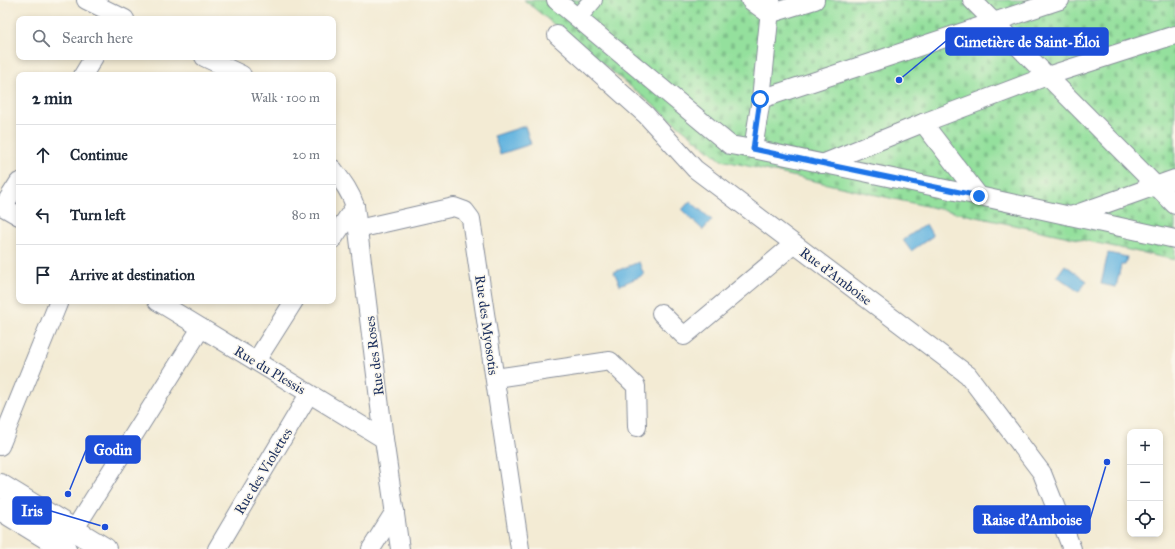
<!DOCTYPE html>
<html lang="en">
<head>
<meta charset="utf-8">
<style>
	body { margin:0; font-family:"IM FELL Great Primer",serif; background:#f6f6f7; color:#1f2937 }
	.controls { position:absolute; right:12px; bottom:12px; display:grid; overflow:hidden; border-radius:8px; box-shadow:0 2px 6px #0003 }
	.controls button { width:36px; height:36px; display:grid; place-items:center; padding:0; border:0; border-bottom:1px solid #e0e1e3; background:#fff; color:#1f2937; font:20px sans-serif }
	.stop { position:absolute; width:12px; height:12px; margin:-9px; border:3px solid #1a73e8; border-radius:50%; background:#fff }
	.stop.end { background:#1a73e8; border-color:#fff; box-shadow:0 1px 4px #0008 }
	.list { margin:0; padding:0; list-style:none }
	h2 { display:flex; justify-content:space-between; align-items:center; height:52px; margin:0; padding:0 16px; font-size:17px }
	h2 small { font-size:13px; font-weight:400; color:#747a83 }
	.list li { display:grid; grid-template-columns:26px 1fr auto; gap:12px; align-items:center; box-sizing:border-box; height:60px; padding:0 16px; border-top:1px solid #e0e1e3 }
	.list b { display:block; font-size:15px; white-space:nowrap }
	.list em { font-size:13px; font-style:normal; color:#747a83 }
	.icon { flex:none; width:22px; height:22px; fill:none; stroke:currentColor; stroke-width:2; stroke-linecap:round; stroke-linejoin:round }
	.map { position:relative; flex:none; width:1175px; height:549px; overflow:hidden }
	.search { position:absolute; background:#fff; box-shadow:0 2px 6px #0003; left:16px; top:16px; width:320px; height:44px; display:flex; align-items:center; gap:10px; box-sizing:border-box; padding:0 14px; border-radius:8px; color:#747a83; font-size:15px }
	.panel { position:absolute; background:#fff; box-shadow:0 2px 6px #0003; left:16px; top:72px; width:320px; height:232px; border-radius:8px }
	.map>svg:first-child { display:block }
	.cemetery { fill:url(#cemetery-stones); stroke:#58887e }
	.water { fill:#64b4df; stroke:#40729e }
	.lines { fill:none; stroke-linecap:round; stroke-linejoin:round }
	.minor-casing { stroke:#878d99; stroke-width:20 }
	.major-casing { stroke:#878d99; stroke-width:24 }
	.minor { stroke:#fff; stroke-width:18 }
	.major { stroke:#fff; stroke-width:22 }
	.route { stroke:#1a73e8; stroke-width:5 }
	.labels { text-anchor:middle; stroke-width:3; stroke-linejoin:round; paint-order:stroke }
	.street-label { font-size:14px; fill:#1b2f5e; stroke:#fbf7ec }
	.leader { fill:none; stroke:#1d4ed8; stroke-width:1.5 }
	.callout-dot { fill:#1d4ed8; stroke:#fbf7ec; stroke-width:1.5 }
	.callout { fill:#1d4ed8; stroke:#1d4ed8; stroke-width:1.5 }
	.callout-label { font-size:15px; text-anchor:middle; font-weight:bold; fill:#fff }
</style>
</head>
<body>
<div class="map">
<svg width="1175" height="549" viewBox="0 0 1175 549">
	<defs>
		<pattern id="cemetery-stones" width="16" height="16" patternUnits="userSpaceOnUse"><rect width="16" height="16" fill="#94e09d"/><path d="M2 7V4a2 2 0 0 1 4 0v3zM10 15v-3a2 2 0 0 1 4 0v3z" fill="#7fc08a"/></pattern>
	</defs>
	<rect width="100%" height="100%" fill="#fbf7ec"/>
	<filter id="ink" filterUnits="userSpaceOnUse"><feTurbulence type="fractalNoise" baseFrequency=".025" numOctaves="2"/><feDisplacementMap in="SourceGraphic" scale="8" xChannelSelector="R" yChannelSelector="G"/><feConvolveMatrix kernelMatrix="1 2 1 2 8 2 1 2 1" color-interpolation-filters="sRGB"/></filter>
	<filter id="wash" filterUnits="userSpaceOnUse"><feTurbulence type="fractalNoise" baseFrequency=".012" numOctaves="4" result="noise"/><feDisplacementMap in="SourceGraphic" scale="16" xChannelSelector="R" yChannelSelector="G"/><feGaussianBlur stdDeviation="0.9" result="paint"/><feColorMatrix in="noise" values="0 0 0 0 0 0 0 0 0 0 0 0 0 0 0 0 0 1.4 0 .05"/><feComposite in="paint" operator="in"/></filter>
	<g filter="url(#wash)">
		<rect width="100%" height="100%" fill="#f3ebd4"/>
		<!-- cemetery -->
		<path class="cemetery" d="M 524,0 L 1175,0 L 1175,260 L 903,201 L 721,160 Z"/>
		<!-- water -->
		<g class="water">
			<path d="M 525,126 L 531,144 L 500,154 L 494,136 Z"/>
			<path d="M 690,201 L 712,220 L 703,230 L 682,210 Z"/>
			<path d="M 926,224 L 933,236 L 911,251 L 903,240 Z"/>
			<path d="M 1108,253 L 1127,257 L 1125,265 L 1121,265 L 1116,287 L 1101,284 Z"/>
			<path d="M 639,262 L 644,275 L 620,285 L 614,272 Z"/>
			<path d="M 1065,265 L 1087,281 L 1079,292 L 1057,276 Z"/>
		</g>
	</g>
	<g filter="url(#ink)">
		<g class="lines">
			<!-- minor casing -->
			<g class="minor-casing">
				<g id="minor">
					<path d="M 86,0 L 125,19"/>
					<path d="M 556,0 L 730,145 L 753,149"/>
					<path d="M 750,0 L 769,14 L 815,0"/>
					<path d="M 771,0 L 761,99 L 753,149 L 979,196 L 1175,239"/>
					<path d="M 972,0 L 1175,205"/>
					<path d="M 578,17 L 593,0"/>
					<path d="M 557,35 L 646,115 L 695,169 L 968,375 L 1042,473 L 1072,549"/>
					<path d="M 204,57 L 242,75"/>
					<path d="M 83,75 L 94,57"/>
					<path d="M 761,99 L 1060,0"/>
					<path d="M 923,123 L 979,196"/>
					<path d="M 822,164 L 923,123 L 1047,76 L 1175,35"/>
					<path d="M 333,169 C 342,181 350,191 355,206 L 384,439 L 400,549"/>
					<path d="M 0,205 L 19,216"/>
					<path d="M 3,207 L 19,182"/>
					<path d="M 1071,216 L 1175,179"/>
					<path d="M 358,229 L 454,207 L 465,211 L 471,219 L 520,549"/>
					<path d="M 333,239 L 355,206"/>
					<path d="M 157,301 L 384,439"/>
					<path d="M 661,313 L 684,336 L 794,244"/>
					<path d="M 256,361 L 294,301"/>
					<path d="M 495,378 L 610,361 L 636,386 L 637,427"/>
					<path d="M 0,446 L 59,301"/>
					<path d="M 74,530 L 201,328"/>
					<path d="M 217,549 L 309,394"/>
					<path d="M 371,549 L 395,511"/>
				</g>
			</g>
			<!-- major casing -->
			<g class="major-casing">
				<g id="major">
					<path d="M 0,485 L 105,549"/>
					<path d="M 0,509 L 65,549"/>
				</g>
			</g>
			<!-- minor -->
			<use href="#minor" class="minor"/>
			<!-- major -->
			<use href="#major" class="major"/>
		</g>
	</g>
	<g class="lines" filter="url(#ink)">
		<!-- route -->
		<path class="route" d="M 760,99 L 753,149 L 979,196"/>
	</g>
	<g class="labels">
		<!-- street labels -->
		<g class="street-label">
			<text transform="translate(836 276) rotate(37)" y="5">Rue d'Amboise</text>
			<text transform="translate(487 325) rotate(82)" y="5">Rue des Myosotis</text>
			<text transform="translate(374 356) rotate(-97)" y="5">Rue des Roses</text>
			<text transform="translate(270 370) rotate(31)" y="5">Rue du Plessis</text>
			<text transform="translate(263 471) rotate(-59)" y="5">Rue des Violettes</text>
		</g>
	</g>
	<!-- callouts -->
	<path class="leader" d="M899 80L946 41M68 494L86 450M105 527L51 511M1107 462L1090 519"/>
	<g class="callout-dot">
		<circle cx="899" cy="80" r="4"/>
		<circle cx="68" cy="494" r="4"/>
		<circle cx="105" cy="527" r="4"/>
		<circle cx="1107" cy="462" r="4"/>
	</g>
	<g class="callout">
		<rect x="946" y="28" width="162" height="27" rx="4"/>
		<rect x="86" y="436" width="54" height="27" rx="4"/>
		<rect x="13" y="497" width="38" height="27" rx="4"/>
		<rect x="974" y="506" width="116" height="27" rx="4"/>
	</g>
	<g class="callout-label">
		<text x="1027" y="47">Cimetière de Saint-Éloi</text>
		<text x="113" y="455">Godin</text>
		<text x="32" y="516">Iris</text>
		<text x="1032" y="525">Raise d'Amboise</text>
	</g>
</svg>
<div class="controls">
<button>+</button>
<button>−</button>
<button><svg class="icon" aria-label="locate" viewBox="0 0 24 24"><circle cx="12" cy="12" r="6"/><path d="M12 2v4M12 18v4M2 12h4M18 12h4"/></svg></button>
</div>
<div class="stop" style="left:760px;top:99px"></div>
<div class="stop end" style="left:979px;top:196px"></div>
<div class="search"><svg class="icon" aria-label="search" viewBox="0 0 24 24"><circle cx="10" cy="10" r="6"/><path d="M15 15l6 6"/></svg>Search here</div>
<section class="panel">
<h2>2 min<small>Walk · 100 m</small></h2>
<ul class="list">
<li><svg class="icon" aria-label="ahead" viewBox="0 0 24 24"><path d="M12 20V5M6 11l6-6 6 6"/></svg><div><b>Continue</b></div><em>20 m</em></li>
<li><svg class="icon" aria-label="left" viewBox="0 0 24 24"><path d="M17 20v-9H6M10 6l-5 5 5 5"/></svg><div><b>Turn left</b></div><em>80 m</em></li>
<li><svg class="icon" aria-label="arrive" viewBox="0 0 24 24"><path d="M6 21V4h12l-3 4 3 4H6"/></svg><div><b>Arrive at destination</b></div></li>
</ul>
</section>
</div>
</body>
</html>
